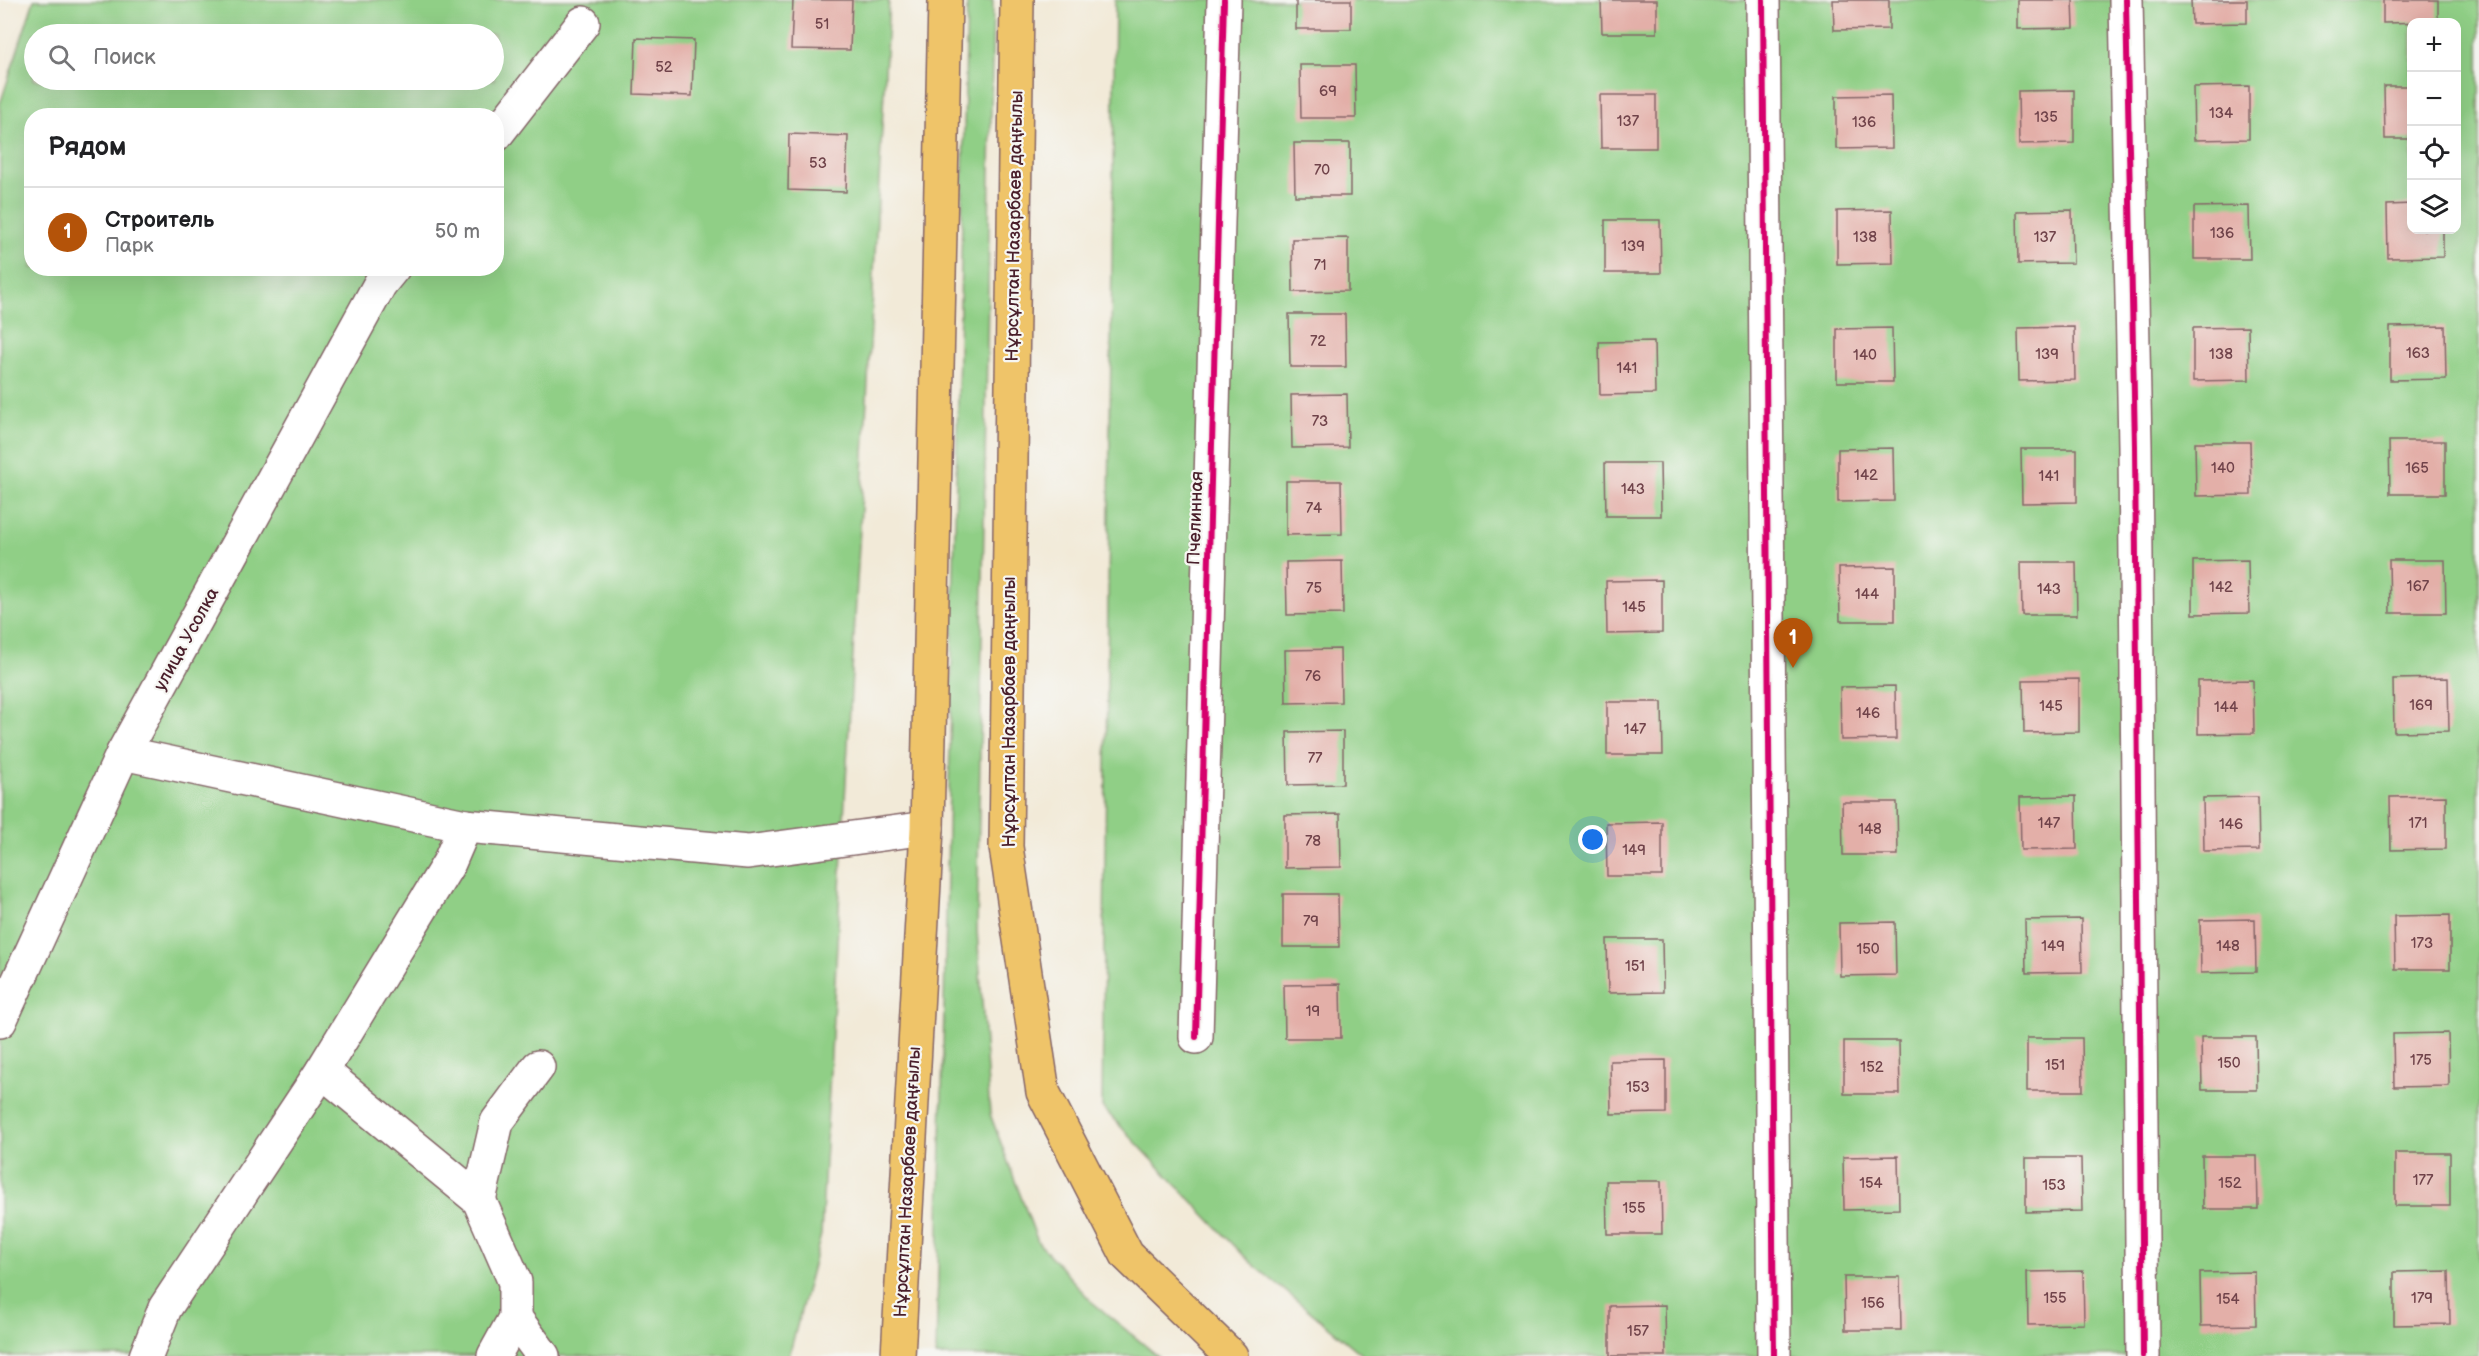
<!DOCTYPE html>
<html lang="ru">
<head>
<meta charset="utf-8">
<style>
	body { margin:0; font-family:"Balsamiq Sans",sans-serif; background:#f2f2f2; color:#202124 }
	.controls { position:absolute; right:18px; top:18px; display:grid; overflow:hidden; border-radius:12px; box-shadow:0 6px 24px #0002 }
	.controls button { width:54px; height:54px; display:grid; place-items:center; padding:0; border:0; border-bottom:2px solid #e0e0e0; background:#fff; color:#202124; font:30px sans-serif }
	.you { position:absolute; left:1593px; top:840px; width:21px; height:21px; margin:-15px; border:4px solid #fff; border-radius:50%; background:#1a73e8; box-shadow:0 0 0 9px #1a73e833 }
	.badge { display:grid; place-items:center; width:39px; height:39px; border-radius:50%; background:#b45309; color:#fff; font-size:20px; font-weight:700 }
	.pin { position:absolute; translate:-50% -50px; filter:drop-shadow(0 2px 3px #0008) }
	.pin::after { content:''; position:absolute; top:32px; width:21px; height:18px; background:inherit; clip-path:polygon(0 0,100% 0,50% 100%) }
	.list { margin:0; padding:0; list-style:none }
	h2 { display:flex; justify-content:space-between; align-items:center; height:78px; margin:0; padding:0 24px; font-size:26px }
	h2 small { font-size:20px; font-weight:400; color:#757577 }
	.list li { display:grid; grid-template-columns:39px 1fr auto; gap:18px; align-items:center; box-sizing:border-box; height:90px; padding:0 24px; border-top:2px solid #e0e0e0 }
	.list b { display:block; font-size:22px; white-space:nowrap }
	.list p { margin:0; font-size:20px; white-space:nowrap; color:#757577 }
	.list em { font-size:20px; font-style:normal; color:#757577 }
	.icon { flex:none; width:33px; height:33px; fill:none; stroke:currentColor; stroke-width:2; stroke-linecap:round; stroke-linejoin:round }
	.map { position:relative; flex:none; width:2479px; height:1356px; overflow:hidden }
	.search { position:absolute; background:#fff; box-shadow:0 6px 24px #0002; left:24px; top:24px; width:480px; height:66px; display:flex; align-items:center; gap:15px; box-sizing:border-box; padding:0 21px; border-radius:33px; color:#757577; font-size:22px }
	.panel { position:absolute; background:#fff; box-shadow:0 6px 24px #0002; left:24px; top:108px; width:480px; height:168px; border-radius:24px }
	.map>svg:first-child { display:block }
	.green { fill:#90cf86; stroke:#6d7758; stroke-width:1.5; fill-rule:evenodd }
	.building { fill:#e3afa8 }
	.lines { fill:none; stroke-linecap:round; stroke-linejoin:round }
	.street-casing { stroke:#856668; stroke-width:36 }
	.primary-casing { stroke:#856668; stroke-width:36 }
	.street { stroke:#fff; stroke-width:33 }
	.primary { stroke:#efc469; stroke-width:33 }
	.cycleway-casing { stroke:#f6f6f2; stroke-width:10 }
	.cycleway { stroke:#d6006c; stroke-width:6 }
	.labels { text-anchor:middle; stroke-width:4.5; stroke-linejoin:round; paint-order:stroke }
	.number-label { font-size:15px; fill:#70434a }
	.street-label { font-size:18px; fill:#4a1f2b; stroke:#f6f6f2 }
</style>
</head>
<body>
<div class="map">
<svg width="2479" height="1356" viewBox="0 0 2479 1356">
	<rect width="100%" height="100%" fill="#f6f6f2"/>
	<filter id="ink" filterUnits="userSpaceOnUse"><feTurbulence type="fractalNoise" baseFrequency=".0167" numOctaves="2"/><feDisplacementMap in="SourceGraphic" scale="12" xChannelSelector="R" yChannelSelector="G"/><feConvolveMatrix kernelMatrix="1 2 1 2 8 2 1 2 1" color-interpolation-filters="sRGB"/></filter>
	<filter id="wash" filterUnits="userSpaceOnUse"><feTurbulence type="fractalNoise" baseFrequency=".008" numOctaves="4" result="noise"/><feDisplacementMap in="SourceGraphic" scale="24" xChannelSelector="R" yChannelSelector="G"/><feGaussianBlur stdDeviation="1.35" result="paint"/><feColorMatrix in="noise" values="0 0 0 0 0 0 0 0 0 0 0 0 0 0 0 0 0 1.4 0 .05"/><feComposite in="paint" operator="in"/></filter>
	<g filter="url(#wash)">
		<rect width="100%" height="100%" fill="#f2ead8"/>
		<!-- green -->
		<g class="green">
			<path d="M 34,0 L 889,0 L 821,1235 L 789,1356 L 0,1356 L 0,104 ZM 34,34 L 494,34 L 494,80 L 34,80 ZM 32,116 L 496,116 L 496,268 L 32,268 Z"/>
			<path d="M 967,0 L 993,0 L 977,930 L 990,1114 L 1038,1242 L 1092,1302 L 1158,1356 L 936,1356 Z"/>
			<path d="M 1115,0 L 2479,0 L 2479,1356 L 1364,1356 L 1249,1261 L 1102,1107 ZM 2412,22 L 2456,22 L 2456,230 L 2412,230 Z"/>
		</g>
		<g id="blocks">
			<!-- building -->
			<g class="building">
				<path d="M 793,0 L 852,0 L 850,50 L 791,49 Z"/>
				<rect x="1296" y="0" width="55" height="29"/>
				<path d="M 1601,0 L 1657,0 L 1657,33 L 1602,33 Z"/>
				<path d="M 1833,0 L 1889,0 L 1889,29 L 1834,30 Z"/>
				<path d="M 2018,0 L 2073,0 L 2074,28 L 2018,29 Z"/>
				<path d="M 2191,0 L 2247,0 L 2247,23 L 2192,24 Z"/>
				<path d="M 2383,0 L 2438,0 L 2438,22 L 2383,23 Z"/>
				<path d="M 636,38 L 694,40 L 692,96 L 634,94 Z"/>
				<path d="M 1300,65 L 1355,65 L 1356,118 L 1301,118 Z"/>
				<path d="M 2249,86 L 2249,139 L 2194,140 L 2193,87 Z"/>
				<path d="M 2384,86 L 2412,86 L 2412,139 L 2385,139 Z"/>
				<path d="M 2074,90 L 2074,143 L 2019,144 L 2018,91 Z"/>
				<path d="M 1600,95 L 1656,95 L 1656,148 L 1601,148 Z"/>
				<path d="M 1891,95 L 1892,148 L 1836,149 L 1836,96 Z"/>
				<path d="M 789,134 L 848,136 L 846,192 L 788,190 Z"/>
				<path d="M 1294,143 L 1350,143 L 1350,196 L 1295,196 Z"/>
				<path d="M 2412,204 L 2412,230 L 2443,230 L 2443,257 L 2388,258 L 2387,205 Z"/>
				<path d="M 2249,206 L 2250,259 L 2194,259 L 2194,207 Z"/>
				<path d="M 1892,210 L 1893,263 L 1837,264 L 1837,211 Z"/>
				<path d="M 2072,210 L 2073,263 L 2018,264 L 2017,211 Z"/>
				<path d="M 1605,220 L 1660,220 L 1661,273 L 1605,273 Z"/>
				<path d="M 1348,238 L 1348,291 L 1293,292 L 1292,239 Z"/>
				<path d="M 1289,314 L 1345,314 L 1346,367 L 1290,367 Z"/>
				<path d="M 2445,326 L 2446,379 L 2390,380 L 2390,327 Z"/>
				<path d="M 2074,327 L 2075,380 L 2019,381 L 2018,328 Z"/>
				<path d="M 2248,327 L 2249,380 L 2193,381 L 2193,328 Z"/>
				<path d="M 1892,328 L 1893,382 L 1837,382 L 1837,329 Z"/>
				<path d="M 1654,341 L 1655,394 L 1600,395 L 1599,342 Z"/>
				<path d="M 1347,394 L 1348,447 L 1292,448 L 1291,395 Z"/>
				<path d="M 2389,441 L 2445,441 L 2445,494 L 2390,494 Z"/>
				<path d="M 2195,442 L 2250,442 L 2251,495 L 2196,496 Z"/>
				<path d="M 1893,448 L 1894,501 L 1838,502 L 1838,449 Z"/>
				<path d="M 2021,449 L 2077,449 L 2077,502 L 2022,503 Z"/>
				<path d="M 1605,463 L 1660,463 L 1661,516 L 1606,516 Z"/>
				<path d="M 1286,481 L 1341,481 L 1342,534 L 1286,535 Z"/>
				<path d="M 2248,560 L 2249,613 L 2193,614 L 2193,561 Z"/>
				<path d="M 2389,560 L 2445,560 L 2446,613 L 2390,613 Z"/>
				<path d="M 1342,561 L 1343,614 L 1287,615 L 1286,562 Z"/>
				<path d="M 2021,562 L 2076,562 L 2077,615 L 2022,615 Z"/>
				<path d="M 1895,567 L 1895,621 L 1840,621 L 1839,568 Z"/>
				<path d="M 1662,580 L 1662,633 L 1607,634 L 1606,581 Z"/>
				<path d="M 1340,649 L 1341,702 L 1286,703 L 1285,650 Z"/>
				<path d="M 2448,678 L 2449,731 L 2394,732 L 2393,679 Z"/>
				<path d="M 2079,679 L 2079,732 L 2024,733 L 2023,680 Z"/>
				<path d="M 2253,680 L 2254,733 L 2198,734 L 2198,681 Z"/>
				<path d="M 1895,686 L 1896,739 L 1841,740 L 1840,687 Z"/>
				<path d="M 1607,702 L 1662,702 L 1663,755 L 1607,755 Z"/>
				<path d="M 1343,731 L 1343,784 L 1288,785 L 1287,732 Z"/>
				<path d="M 2076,796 L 2077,849 L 2021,850 L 2020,797 Z"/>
				<path d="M 2446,796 L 2446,849 L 2391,850 L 2390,797 Z"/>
				<path d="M 2258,797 L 2259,850 L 2204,851 L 2203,798 Z"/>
				<path d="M 1842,802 L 1897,802 L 1898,855 L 1843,855 Z"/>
				<path d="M 1340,814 L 1341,867 L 1285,868 L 1285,815 Z"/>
				<path d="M 1662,822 L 1662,876 L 1607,876 L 1606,823 Z"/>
				<path d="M 1283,894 L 1338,894 L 1339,947 L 1283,947 Z"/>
				<path d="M 2450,915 L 2450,969 L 2395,969 L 2394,916 Z"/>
				<path d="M 2081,919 L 2082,972 L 2026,973 L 2025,920 Z"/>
				<path d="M 2255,919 L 2256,972 L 2201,973 L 2200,920 Z"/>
				<path d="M 1895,922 L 1896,975 L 1840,976 L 1839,923 Z"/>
				<path d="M 1607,939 L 1662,939 L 1663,992 L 1608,993 Z"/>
				<path d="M 1340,984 L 1341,1038 L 1285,1038 L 1284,985 Z"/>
				<path d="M 2448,1033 L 2449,1086 L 2394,1087 L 2393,1034 Z"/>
				<path d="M 2201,1037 L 2256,1037 L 2257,1090 L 2202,1090 Z"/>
				<path d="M 2027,1038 L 2082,1038 L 2083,1091 L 2027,1091 Z"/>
				<path d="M 1844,1041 L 1899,1041 L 1900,1094 L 1844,1094 Z"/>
				<path d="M 1666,1060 L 1666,1113 L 1611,1114 L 1610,1061 Z"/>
				<rect x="2395" y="1153" width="55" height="53"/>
				<path d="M 1898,1156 L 1899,1209 L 1844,1210 L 1843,1157 Z"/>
				<path d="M 2202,1156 L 2257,1156 L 2258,1209 L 2203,1209 Z"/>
				<path d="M 2026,1158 L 2081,1158 L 2082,1211 L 2026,1212 Z"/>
				<path d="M 1606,1181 L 1661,1181 L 1662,1234 L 1607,1234 Z"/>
				<path d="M 2083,1271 L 2084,1324 L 2028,1325 L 2027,1272 Z"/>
				<path d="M 2449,1271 L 2450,1324 L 2394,1325 L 2394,1272 Z"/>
				<path d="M 2255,1272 L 2256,1325 L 2201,1326 L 2200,1273 Z"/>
				<path d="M 1844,1277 L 1900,1277 L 1901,1330 L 1845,1330 Z"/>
				<path d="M 1665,1305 L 1666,1356 L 1610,1356 L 1610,1306 Z"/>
			</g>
		</g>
	</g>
	<g filter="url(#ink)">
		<use href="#blocks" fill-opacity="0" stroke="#856668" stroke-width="1.5"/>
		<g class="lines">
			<!-- street casing -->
			<g class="street-casing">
				<g id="street">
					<path d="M 1763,0 L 1774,1356"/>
					<path d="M 2126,0 L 2135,446 L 2143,1356"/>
					<path d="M 496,135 L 583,23"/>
					<path d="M 123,753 L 465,826 L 449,863 L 322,1071 L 479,1200 L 515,1282 L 515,1318 L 494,1356"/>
					<path d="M 465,826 L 748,852 L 927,828"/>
					<path d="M 0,1021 L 123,753 L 380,284 L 393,268"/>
					<path d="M 1196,1037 L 1224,0"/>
					<path d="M 479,1200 L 497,1122 L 538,1067"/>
					<path d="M 515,1318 L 543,1356"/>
					<path d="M 146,1356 L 165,1308 L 322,1071"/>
				</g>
			</g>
			<!-- primary casing -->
			<g class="primary-casing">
				<g id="primary">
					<path d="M 1017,0 L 1006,847 L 1043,1092 L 1127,1255 L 1231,1356"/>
					<path d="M 898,1356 L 927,828 L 945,0"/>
				</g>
			</g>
			<!-- street -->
			<use href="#street" class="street"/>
			<!-- primary -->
			<use href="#primary" class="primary"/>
			<!-- cycleway casing -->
			<g class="cycleway-casing">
				<g id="cycleway">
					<path d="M 1763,0 L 1774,1356"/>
					<path d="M 2126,0 L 2135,446 L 2143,1356"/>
					<path d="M 1196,1037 L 1224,0"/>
				</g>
			</g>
			<!-- cycleway -->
			<use href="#cycleway" class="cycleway"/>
		</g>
	</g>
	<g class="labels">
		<!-- number labels -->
		<g class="number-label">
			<text x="822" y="29">51</text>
			<text x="664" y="72">52</text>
			<text x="1328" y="96">69</text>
			<text x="2221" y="118">134</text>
			<text x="2046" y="122">135</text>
			<text x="1628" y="126">137</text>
			<text x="1864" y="127">136</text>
			<text x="818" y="168">53</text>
			<text x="1322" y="175">70</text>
			<text x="2222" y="238">136</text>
			<text x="1865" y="242">138</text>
			<text x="2045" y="242">137</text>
			<text x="1633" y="251">139</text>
			<text x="1320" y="270">71</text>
			<text x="1318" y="346">72</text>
			<text x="2418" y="358">163</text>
			<text x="2047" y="359">139</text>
			<text x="2221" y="359">138</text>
			<text x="1865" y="360">140</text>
			<text x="1627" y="373">141</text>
			<text x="1320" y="426">73</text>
			<text x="2223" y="473">140</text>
			<text x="2417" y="473">165</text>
			<text x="1866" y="480">142</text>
			<text x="2049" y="481">141</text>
			<text x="1633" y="494">143</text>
			<text x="1314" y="513">74</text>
			<text x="2418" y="591">167</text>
			<text x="2221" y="592">142</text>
			<text x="1314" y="593">75</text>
			<text x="2049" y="594">143</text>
			<text x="1867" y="599">144</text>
			<text x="1634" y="612">145</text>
			<text x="1313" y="681">76</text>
			<text x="2421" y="710">169</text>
			<text x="2051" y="711">145</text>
			<text x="2226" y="712">144</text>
			<text x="1868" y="718">146</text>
			<text x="1635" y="734">147</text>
			<text x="1315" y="763">77</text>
			<text x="2049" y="828">147</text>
			<text x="2418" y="828">171</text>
			<text x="2231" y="829">146</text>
			<text x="1870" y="834">148</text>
			<text x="1313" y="846">78</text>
			<text x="1634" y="855">149</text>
			<text x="1311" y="926">79</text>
			<text x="2422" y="948">173</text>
			<text x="2053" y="951">149</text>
			<text x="2228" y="951">148</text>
			<text x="1868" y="954">150</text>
			<text x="1635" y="971">151</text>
			<text x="1313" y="1016">19</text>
			<text x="2421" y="1065">175</text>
			<text x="2229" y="1068">150</text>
			<text x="2055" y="1070">151</text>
			<text x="1872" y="1072">152</text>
			<text x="1638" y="1092">153</text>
			<text x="2423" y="1185">177</text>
			<text x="1871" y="1188">154</text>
			<text x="2230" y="1188">152</text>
			<text x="2054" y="1190">153</text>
			<text x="1634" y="1213">155</text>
			<text x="2055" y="1303">155</text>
			<text x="2422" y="1303">179</text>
			<text x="2228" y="1304">154</text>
			<text x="1873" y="1308">156</text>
			<text x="1638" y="1336">157</text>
		</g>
		<!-- street labels -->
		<g class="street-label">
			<text transform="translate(1014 226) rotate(-89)" y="6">Нұрсұлтан Назарбаев даңғылы</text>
			<text transform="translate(1195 518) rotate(-88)" y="6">Пчелинная</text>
			<text transform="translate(186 639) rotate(-61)" y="6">улица Усолка</text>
			<text transform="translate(1009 712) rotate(-90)" y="6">Нұрсұлтан Назарбаев даңғылы</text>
			<text transform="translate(907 1182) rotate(-87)" y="6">Нұрсұлтан Назарбаев даңғылы</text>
		</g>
	</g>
</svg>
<div class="controls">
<button>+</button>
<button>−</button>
<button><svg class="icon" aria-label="locate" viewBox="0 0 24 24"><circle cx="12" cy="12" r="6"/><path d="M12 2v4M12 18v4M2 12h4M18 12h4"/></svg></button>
<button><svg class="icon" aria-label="layers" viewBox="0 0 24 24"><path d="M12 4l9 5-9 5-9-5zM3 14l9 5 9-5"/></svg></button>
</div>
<div class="you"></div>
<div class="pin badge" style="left:1793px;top:668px">1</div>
<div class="search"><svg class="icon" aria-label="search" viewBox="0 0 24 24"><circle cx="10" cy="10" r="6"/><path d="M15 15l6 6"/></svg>Поиск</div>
<section class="panel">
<h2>Рядом<small></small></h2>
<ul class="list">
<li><span class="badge">1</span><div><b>Строитель</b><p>Парк</p></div><em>50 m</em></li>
</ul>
</section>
</div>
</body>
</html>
